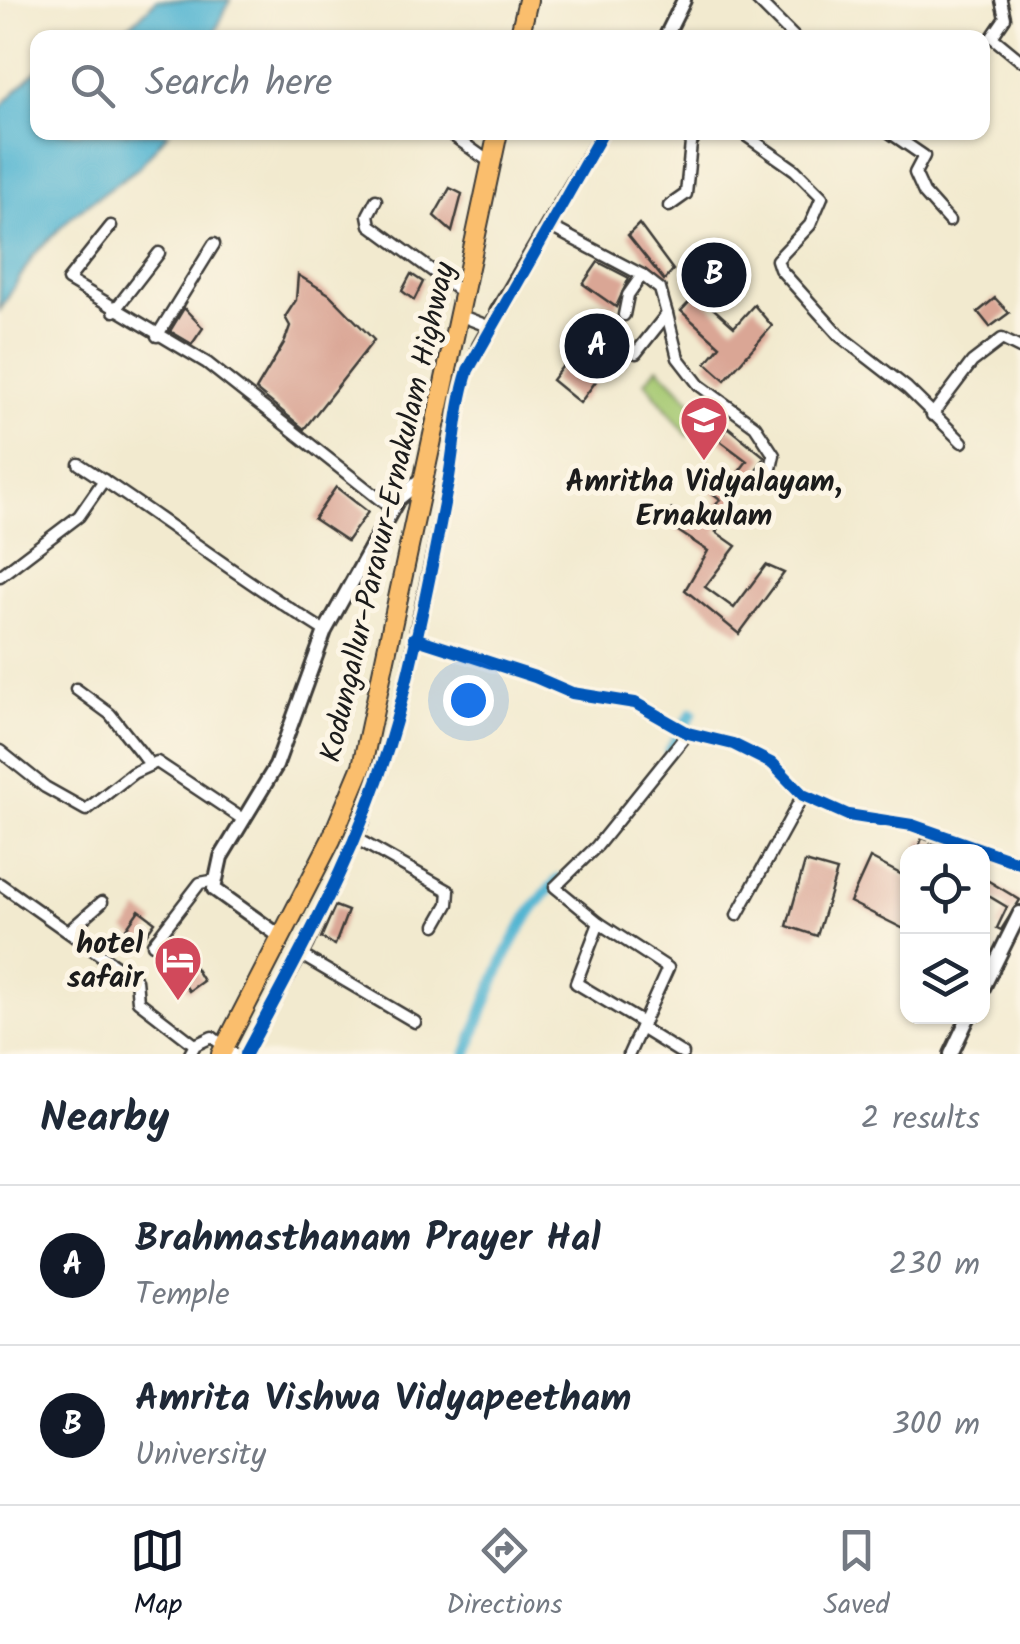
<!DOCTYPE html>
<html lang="en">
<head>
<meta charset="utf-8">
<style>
	body { margin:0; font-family:Kalam,sans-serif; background:#f2f2f3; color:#1f2937 }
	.controls { position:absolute; right:30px; bottom:30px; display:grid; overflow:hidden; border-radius:20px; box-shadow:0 2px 8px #0004 }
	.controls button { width:90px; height:90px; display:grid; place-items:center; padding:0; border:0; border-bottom:2px solid #e0e1e3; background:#fff; color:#1f2937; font:50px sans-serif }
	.you { position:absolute; left:468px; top:700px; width:35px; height:35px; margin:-25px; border:8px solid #fff; border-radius:50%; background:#1a73e8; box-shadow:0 0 0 15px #1a73e833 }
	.badge { display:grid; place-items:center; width:65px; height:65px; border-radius:50%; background:#111827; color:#fff; font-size:32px; font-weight:700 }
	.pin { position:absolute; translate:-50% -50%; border:5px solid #fff; box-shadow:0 2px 10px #0006 }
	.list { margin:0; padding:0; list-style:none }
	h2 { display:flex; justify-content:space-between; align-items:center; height:130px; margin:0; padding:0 40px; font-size:42px }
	h2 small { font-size:32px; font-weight:400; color:#747a83 }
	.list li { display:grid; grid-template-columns:65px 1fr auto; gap:30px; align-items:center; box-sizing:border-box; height:160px; padding:0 40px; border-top:2px solid #e0e1e3 }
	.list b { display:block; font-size:38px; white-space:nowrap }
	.list p { margin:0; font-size:32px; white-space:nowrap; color:#747a83 }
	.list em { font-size:32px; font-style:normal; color:#747a83 }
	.icon { flex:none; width:55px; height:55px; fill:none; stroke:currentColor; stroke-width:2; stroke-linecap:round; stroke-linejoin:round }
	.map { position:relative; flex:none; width:1020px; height:1054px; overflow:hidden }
	.search { position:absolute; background:#fff; box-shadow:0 2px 8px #0004; left:30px; right:30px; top:30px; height:110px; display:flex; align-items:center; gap:25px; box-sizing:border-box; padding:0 35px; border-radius:20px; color:#747a83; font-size:38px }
	.sheet { height:450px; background:#fff }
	nav { display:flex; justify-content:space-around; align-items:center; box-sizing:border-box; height:140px; border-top:2px solid #e0e1e3; background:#fff; font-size:28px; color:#747a83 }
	nav a { display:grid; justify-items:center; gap:5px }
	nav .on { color:#111827 }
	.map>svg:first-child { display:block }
	.green { fill:#a6c972; stroke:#617247; stroke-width:2.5 }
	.water { fill:#53b5d2; stroke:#386877; stroke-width:2.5 }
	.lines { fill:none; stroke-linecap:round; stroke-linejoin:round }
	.canal { stroke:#53b5d2; stroke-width:11 }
	.building { fill:#daa695 }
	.minor-casing { stroke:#3c3b37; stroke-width:15 }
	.tertiary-casing { stroke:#3c3b37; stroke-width:18 }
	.trunk-casing { stroke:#3c3b37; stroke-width:22 }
	.minor { stroke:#fff; stroke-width:10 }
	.tertiary { stroke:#fff; stroke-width:12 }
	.trunk { stroke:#fabe6d; stroke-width:18 }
	.cycleway-casing { stroke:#fcf5e5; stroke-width:19 }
	.cycleway { stroke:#0057b8; stroke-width:12 }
	.labels { text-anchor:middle; stroke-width:10; stroke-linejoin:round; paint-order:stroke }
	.poi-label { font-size:30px; font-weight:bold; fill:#1c1c1c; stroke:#fcf5e5 }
	.street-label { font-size:30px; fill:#1c1c1c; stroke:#fcf5e5 }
</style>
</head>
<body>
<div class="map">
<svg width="1020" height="1054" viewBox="0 0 1020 1054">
	<rect width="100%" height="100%" fill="#fcf5e5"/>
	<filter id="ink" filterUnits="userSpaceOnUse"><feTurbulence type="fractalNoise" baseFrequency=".01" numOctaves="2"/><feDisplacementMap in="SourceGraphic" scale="20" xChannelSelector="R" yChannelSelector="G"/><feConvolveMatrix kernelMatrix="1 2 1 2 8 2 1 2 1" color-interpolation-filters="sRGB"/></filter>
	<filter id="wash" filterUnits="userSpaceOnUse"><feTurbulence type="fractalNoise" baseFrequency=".0048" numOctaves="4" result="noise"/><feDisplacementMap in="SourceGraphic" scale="40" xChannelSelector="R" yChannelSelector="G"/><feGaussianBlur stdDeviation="2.25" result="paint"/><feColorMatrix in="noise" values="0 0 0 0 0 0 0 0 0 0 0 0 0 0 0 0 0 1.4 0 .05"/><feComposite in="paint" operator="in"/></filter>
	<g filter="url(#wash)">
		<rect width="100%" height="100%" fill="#f2eacf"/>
		<!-- green -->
		<path class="green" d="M 658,367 L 705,415 L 688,436 L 645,382 Z"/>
		<!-- water -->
		<g class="water">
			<path d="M 156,0 L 230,0 L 213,37 L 108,37 L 134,22 Z"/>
			<path d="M 37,70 L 38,132 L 168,133 L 138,168 L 73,215 L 33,256 L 0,310 L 0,107 Z"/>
		</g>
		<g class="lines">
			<!-- canal -->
			<g class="canal">
				<path d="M 669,752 L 692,713"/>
				<path d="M 467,1054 C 491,990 509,928 559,879"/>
			</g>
		</g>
		<g id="blocks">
			<!-- building -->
			<g class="building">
				<path d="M 450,188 L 462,194 L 452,232 L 434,216 Z"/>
				<path d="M 639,224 L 673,270 L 664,280 L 628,235 Z"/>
				<path d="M 598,262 L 629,278 L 616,307 L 583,284 Z"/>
				<path d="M 411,274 L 423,282 L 414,300 L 402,291 Z"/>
				<path d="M 298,275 L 329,294 L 374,340 L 304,429 L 256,390 L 284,343 L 290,326 L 285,317 L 296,300 Z"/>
				<path d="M 697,294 L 734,327 L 754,305 L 772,326 L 725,380 L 706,363 L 720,346 L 681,311 Z"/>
				<path d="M 995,298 L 1009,313 L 990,327 L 978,312 Z"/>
				<path d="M 184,308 L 203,328 L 192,344 L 170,331 Z"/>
				<path d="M 595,324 L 605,337 L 623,344 L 580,403 L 552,380 Z"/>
				<path d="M 728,427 L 765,457 L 716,532 L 736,546 L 705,587 L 734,608 L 766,565 L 784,573 L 739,634 L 685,590 L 708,551 L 663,521 L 672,509 L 701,528 L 720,499 L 711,492 L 717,484 L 726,489 L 747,461 L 719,440 Z"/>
				<path d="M 336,487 L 368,512 L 347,541 L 314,519 Z"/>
				<path d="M 922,838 L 961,852 L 930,845 L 927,852 L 917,852 Z"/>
				<path d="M 870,858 L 908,878 L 908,931 L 850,902 Z"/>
				<path d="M 805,862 L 837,871 L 817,936 L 787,926 Z"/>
				<path d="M 982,877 L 1020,900 L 1001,930 L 997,928 L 1007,907 L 982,892 Z"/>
				<path d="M 335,906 L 348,911 L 335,945 L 321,938 Z"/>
				<path d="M 139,910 L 155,922 L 141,942 L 125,930 Z"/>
				<path d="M 185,951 L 203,981 L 189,991 L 169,962 Z"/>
			</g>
		</g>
	</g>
	<g filter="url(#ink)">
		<use href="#blocks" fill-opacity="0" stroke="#3c3b37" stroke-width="2.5"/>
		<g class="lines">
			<!-- minor casing -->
			<g class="minor-casing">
				<g id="minor">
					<path d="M 757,0 L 795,38"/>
					<path d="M 1001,0 L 1005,18 L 992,37 L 1020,60"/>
					<path d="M 448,132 L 491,163"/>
					<path d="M 741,132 L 795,170 L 822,197 L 810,225 L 777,260 L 780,269 L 840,336 L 907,388 L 962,442"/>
					<path d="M 889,132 L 924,156 L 915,173 L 924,193 L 949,221"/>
					<path d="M 376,200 L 368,215 L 370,225 L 464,294"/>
					<path d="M 669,206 L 686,194 L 691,143 L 698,132"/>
					<path d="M 547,225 L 642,275 L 628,295 L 624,315"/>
					<path d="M 111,226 L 68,280 L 207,363 L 392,509"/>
					<path d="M 114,311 L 159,253"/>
					<path d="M 667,314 L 678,358 L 699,385 L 755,426 L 774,455 L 768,482"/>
					<path d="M 459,315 L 490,327"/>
					<path d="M 157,336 L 214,244"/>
					<path d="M 636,353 L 667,314 L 660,289 L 642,275"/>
					<path d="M 932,415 L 972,362 L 1002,339 L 1020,348"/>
					<path d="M 79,464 C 163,518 240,579 325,631"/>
					<path d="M 0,576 L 79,516 L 104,480"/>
					<path d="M 414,638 L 535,677 L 572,693 L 635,703 L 688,733 L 733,744 L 773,764 L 803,795 L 848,815 L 912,825 L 1020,863"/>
					<path d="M 76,689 L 110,714 L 149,763"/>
					<path d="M 0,751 L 45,787 L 86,810 L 133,773 L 157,762 L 244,820"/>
					<path d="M 357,839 L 449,891 L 448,904 L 436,925"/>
					<path d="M 0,884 L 136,980 L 138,1001 L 195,1045"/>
					<path d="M 737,915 L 803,795"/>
					<path d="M 599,923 L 555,887 L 597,846 L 688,733"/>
					<path d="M 69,931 L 102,902"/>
					<path d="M 153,944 L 200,883 L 216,880"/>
					<path d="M 301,955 L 415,1022"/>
					<path d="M 641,1028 L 683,1054"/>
					<path d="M 190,1054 L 195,1045 L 212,1037 L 234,1054"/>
					<path d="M 246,1054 L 307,945 L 363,824 L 397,719 L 448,480 L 457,405 L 478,346 L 497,312"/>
					<path d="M 629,1054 L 668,968 L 599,923 L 576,983 L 643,1023"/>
				</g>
			</g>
			<!-- tertiary casing -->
			<g class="tertiary-casing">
				<g id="tertiary">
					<path d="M 665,38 L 684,0"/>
					<path d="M 497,312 L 603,132"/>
					<path d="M 281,937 L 214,889 L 221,857 L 276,766 L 325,631 L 398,499 L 425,477"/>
					<path d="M 982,990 L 1020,913"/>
					<path d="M 951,1054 L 969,1016"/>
				</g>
			</g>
			<!-- trunk casing -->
			<g class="trunk-casing">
				<g id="trunk">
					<path d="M 519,38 L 528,0"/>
					<path d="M 221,1054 L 331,840 L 362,766 L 498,132"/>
				</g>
			</g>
			<!-- minor -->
			<use href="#minor" class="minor"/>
			<!-- tertiary -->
			<use href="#tertiary" class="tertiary"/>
			<!-- trunk -->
			<use href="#trunk" class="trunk"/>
			<!-- cycleway casing -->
			<g class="cycleway-casing">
				<g id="cycleway">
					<path d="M 414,638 L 535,677 L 572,693 L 635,703 L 688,733 L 733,744 L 773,764 L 803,795 L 848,815 L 912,825 L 1020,863"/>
					<path d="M 246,1054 C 305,943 362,845 396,721 C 417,644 433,562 448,483 C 455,445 456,408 468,370 L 603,132"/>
				</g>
			</g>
			<!-- cycleway -->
			<use href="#cycleway" class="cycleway"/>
		</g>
	</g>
	<!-- icons -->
	<defs>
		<g id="school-pin" transform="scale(2.5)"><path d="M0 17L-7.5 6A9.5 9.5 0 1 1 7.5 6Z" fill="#d1495b" stroke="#fcf5e5"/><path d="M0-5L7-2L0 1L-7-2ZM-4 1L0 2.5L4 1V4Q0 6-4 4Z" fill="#fff"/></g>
		<g id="hotel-pin" transform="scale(2.5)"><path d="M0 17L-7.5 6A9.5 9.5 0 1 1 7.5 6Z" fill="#d1495b" stroke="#fcf5e5"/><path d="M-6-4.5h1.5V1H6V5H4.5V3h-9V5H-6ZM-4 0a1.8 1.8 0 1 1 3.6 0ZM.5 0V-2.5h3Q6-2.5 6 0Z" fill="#fff"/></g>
	</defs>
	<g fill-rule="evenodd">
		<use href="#school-pin" x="704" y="420"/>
		<use href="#hotel-pin" x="178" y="960"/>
	</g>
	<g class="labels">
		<!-- poi labels -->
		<g class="poi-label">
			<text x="704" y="491">Amritha Vidyalayam,<tspan x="704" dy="34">Ernakulam</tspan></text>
			<text x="143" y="953" text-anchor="end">hotel<tspan x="143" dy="34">safair</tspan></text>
		</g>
		<!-- street labels -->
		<g class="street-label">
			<text transform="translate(387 512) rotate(-77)" y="10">Kodungallur-Paravur-Ernakulam Highway</text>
		</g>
	</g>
</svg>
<div class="controls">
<button><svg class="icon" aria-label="locate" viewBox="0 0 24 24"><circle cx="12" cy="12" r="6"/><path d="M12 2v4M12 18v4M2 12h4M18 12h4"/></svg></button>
<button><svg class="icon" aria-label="layers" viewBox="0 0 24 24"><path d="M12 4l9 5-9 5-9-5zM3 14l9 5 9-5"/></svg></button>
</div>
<div class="you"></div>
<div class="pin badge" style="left:597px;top:346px">A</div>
<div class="pin badge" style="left:714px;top:275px">B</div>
<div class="search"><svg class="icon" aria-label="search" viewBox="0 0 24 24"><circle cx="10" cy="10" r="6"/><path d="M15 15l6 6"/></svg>Search here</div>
</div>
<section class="sheet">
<h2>Nearby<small>2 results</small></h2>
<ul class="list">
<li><span class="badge">A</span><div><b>Brahmasthanam Prayer Hal</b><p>Temple</p></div><em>230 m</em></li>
<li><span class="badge">B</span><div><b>Amrita Vishwa Vidyapeetham</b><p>University</p></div><em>300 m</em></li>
</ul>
</section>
<nav>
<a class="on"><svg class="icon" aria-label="map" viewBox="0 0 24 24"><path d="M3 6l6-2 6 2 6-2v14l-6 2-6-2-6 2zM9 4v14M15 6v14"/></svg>Map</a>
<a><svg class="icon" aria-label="directions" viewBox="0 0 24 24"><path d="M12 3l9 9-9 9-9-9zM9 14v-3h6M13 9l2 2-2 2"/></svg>Directions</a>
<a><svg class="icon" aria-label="saved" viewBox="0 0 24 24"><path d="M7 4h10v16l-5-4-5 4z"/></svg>Saved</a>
</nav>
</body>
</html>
